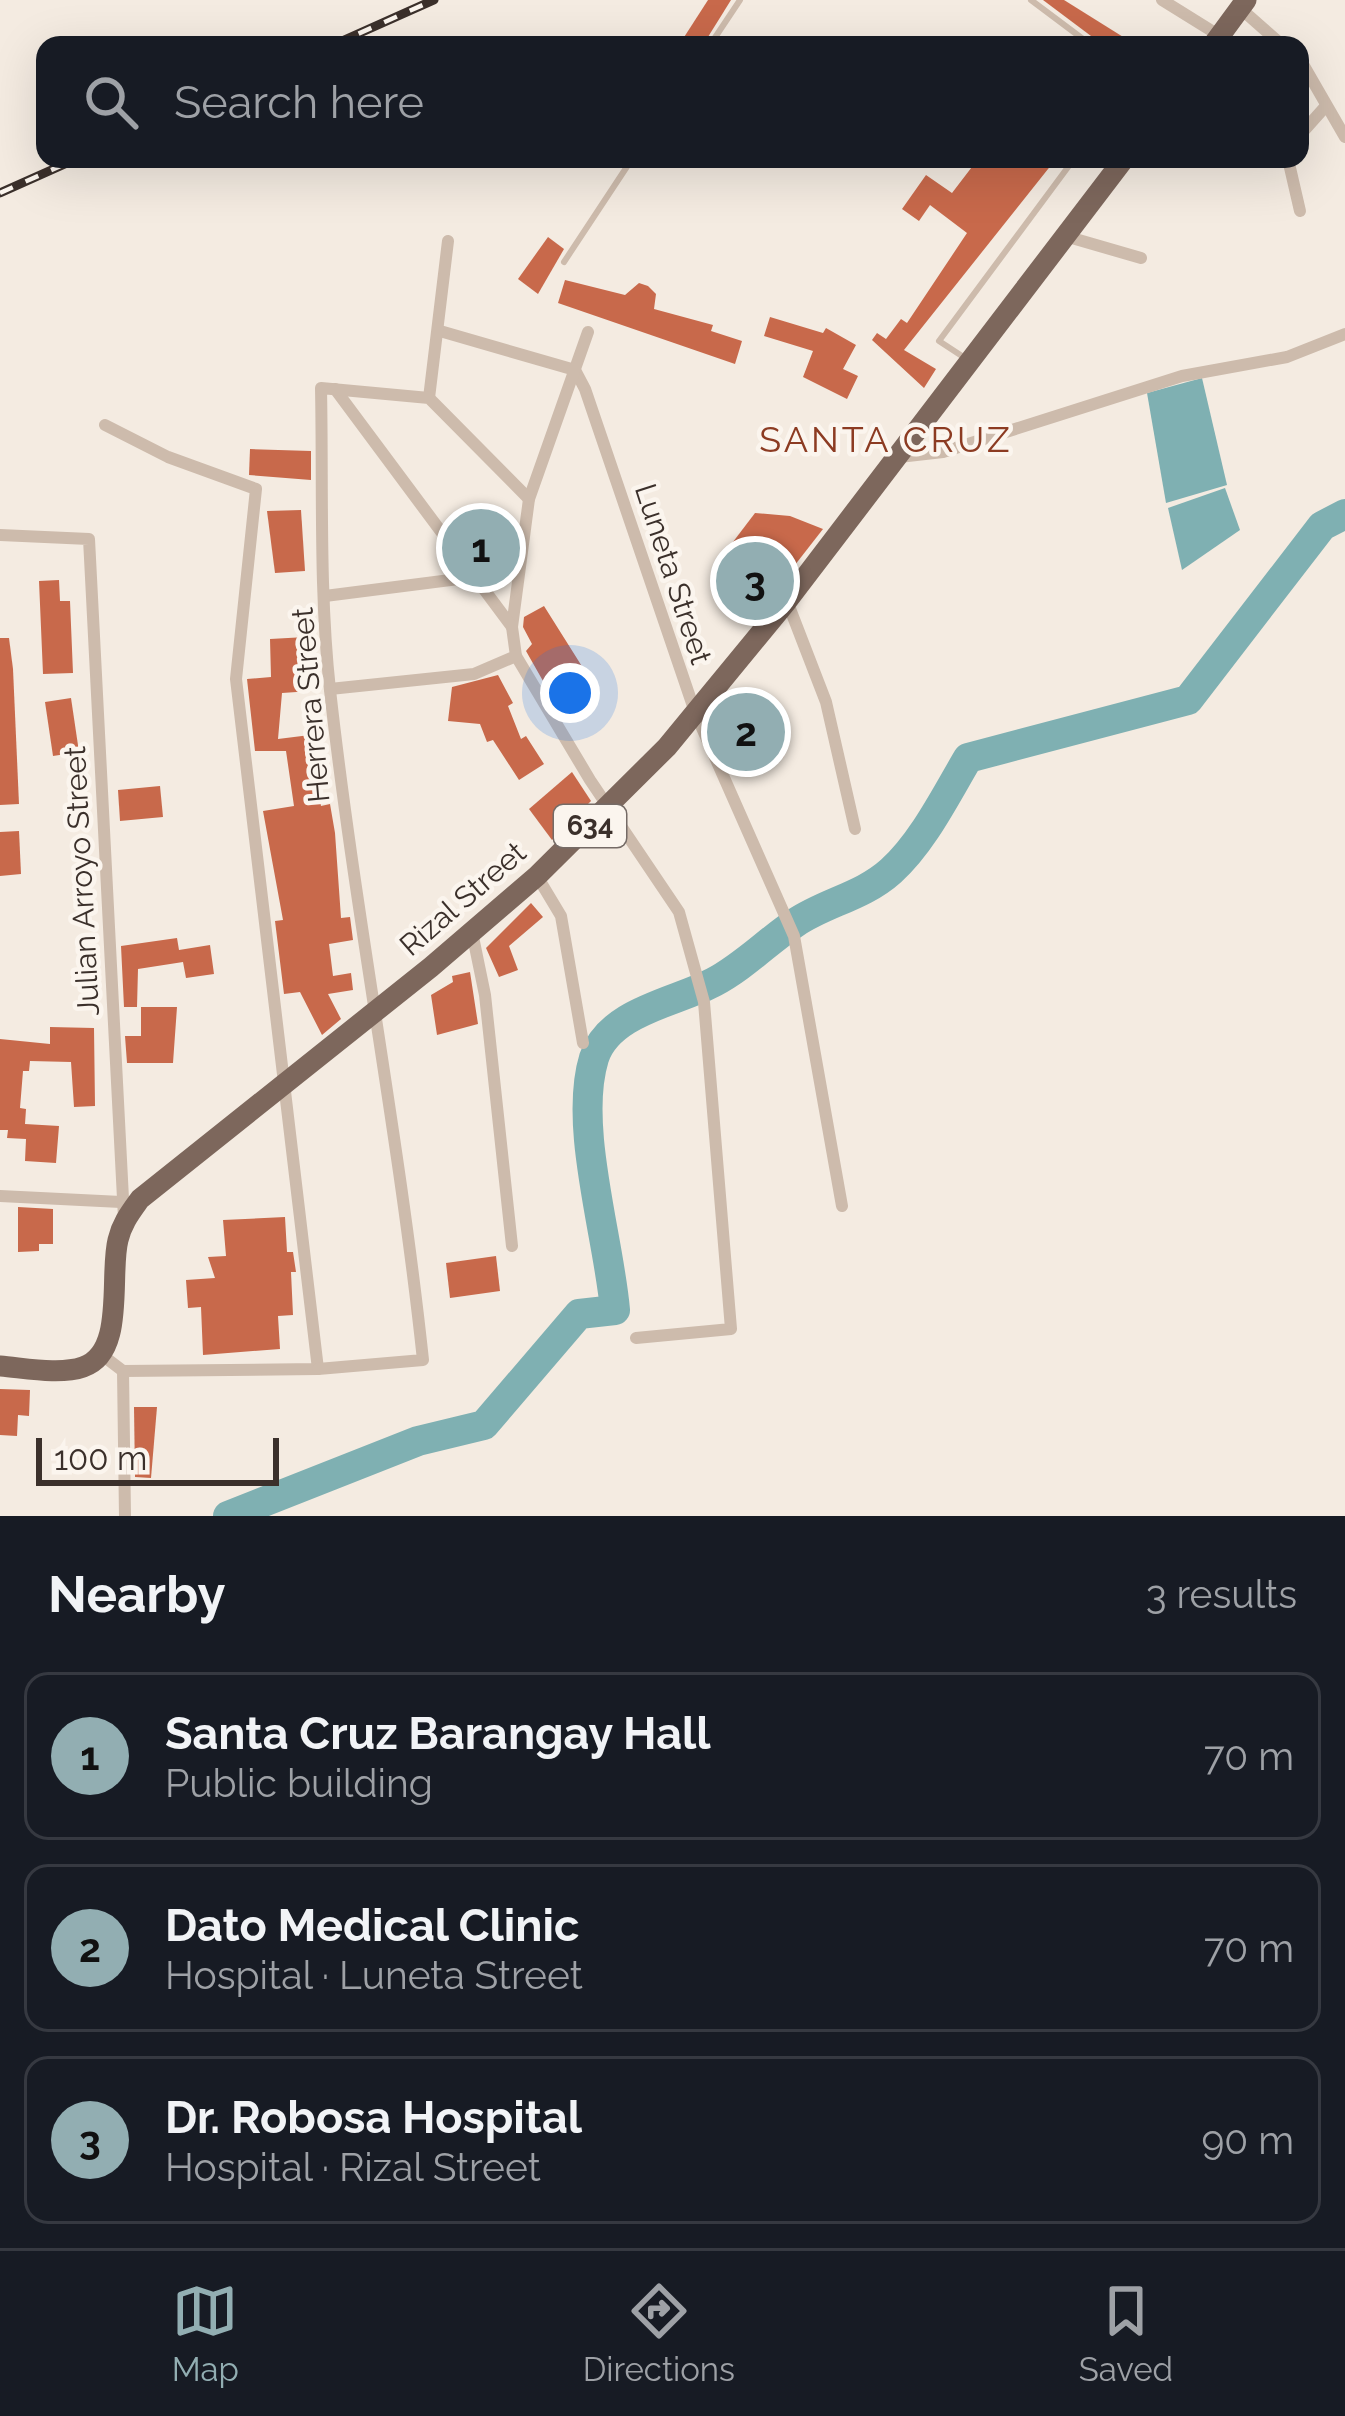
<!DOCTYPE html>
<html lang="en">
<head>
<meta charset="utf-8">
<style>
	body { margin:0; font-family:Raleway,sans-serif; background:#20242c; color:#f1f3f6 }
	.scale { position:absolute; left:36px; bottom:30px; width:243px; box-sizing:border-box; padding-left:12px; border:6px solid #3b302b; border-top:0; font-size:33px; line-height:42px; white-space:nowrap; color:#3b302b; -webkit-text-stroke:9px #fbf5ee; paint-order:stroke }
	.you { position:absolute; left:570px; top:693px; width:42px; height:42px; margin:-30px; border:9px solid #fff; border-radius:50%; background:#1a73e8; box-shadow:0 0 0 18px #1a73e833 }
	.badge { display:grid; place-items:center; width:78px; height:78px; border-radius:50%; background:#92aeb2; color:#111; font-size:39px; font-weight:700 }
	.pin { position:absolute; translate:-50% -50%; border:6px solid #fff; box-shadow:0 3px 12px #0006 }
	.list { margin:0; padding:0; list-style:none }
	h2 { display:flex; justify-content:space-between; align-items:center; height:156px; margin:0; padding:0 48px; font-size:51px }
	h2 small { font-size:39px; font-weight:400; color:#9ea1a6 }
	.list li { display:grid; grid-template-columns:78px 1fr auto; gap:36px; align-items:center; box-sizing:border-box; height:168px; margin:0 24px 24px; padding:0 24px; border:3px solid #363941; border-radius:24px }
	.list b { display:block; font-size:45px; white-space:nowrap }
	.list p { margin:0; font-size:39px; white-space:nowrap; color:#9ea1a6 }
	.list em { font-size:39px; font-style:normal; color:#9ea1a6 }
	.icon { flex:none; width:66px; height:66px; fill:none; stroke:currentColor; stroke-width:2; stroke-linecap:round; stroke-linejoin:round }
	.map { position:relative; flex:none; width:1345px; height:1516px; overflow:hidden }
	.search { position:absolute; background:#171b24; box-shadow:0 12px 48px #0002; left:36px; right:36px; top:36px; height:132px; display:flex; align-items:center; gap:30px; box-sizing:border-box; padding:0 42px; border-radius:24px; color:#9ea1a6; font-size:45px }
	.sheet { height:732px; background:#171b24 }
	nav { display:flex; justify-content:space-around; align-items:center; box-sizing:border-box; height:168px; border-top:3px solid #363941; background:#171b24; font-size:33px; color:#9ea1a6 }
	nav a { display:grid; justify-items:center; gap:6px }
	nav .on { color:#92aeb2 }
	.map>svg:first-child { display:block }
	.water { fill:#7fb0b2 }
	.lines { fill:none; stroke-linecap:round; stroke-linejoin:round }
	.river { stroke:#7fb0b2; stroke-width:30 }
	.building { fill:#c8694b }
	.service { stroke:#cdbbac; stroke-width:6 }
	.minor { stroke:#cdbbac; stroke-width:12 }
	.primary { stroke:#7d675c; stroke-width:21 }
	.rail-casing { stroke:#3b302b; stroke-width:9 }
	.rail { stroke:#fbf5ee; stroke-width:4.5; stroke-dasharray:14; stroke-linecap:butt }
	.labels { text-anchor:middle; stroke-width:9; stroke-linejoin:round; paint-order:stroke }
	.shield { fill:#fbf5ee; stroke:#756b66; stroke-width:3 }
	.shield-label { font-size:27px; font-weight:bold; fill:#3b302b }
	.street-label { font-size:30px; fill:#3b302b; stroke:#fbf5ee }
	.quarter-label { font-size:36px; letter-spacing:3px; fill:#8c3b22; stroke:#fbf5ee }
</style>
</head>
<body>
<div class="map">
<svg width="1345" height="1516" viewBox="0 0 1345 1516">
	<rect width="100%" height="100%" fill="#f4ebe1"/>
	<!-- water -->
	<g class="water">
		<path d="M 1202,378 L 1227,485 L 1166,503 L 1147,393 Z"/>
		<path d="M 1225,488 L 1240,530 L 1182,570 L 1168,508 Z"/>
	</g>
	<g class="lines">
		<!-- river -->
		<path class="river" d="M 228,1516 L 418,1441 L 484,1425 L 579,1314 L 615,1310 C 609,1238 573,1126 594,1058 C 609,1011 677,1002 714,982 C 743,967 768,941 795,923 C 826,902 862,897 891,871 C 923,842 946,795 968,758 L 1188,700 L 1322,526 L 1345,514"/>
	</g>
	<!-- building -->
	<g class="building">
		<path d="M 708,0 L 731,0 L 703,45 L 679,45 Z"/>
		<path d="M 1043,0 L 1064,0 L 1136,45 L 1103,45 Z"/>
		<path d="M 978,159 L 1056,159 L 904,350 L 936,369 L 924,388 L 872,340 L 877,333 L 886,339 L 901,319 L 907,323 L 967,233 L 930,205 L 919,221 L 902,209 L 926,175 L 952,193 Z"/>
		<path d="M 548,237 L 564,249 L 538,294 L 518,279 Z"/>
		<path d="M 565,280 L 625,295 L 639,283 L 648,286 L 656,294 L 654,309 L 713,325 L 711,331 L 742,341 L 735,364 L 558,303 Z"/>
		<path d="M 770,317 L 823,333 L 826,328 L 856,345 L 843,369 L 858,376 L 847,399 L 803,377 L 813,351 L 764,336 Z"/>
		<path d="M 250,449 L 311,451 L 311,480 L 249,475 Z"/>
		<path d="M 301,510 L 305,571 L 275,573 L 267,511 Z"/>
		<path d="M 755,513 L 790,516 L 823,529 L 749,624 L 717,600 L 717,563 Z"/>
		<path d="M 59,580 L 60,601 L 70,601 L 73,673 L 43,674 L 39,581 Z"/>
		<path d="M 544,606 L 583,668 L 547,688 L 526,651 L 532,644 L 523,627 L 524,617 Z"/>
		<path d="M 306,637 L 311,691 L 282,693 L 278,739 L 310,735 L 321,806 L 330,804 L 335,833 L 341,918 L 350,917 L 353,940 L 329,944 L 333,976 L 351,973 L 353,990 L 328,994 L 341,1019 L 322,1035 L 300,992 L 284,994 L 275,921 L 283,920 L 263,811 L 294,806 L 286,751 L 255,751 L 247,679 L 271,677 L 270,639 Z"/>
		<path d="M 0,638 L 9,638 L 13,669 L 19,804 L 0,805 Z"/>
		<path d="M 498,675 L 513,703 L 508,706 L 521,739 L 526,736 L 544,764 L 519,780 L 493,740 L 487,742 L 480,724 L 448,721 L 452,687 Z"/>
		<path d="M 741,689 L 777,735 L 784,757 L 733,771 L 727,759 L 733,756 L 715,730 Z"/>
		<path d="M 71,698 L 79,752 L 53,756 L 45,702 Z"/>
		<path d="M 572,772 L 591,801 L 552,840 L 529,809 Z"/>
		<path d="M 160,786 L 163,817 L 120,821 L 118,790 Z"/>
		<path d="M 19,831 L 21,874 L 0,876 L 0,832 Z"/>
		<path d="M 531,903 L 543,917 L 509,946 L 518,970 L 499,977 L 486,948 Z"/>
		<path d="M 177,938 L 179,950 L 210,945 L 214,974 L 186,978 L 183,962 L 138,969 L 137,1007 L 124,1007 L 121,946 Z"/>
		<path d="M 470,972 L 478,1024 L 437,1035 L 431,995 L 453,982 L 452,976 Z"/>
		<path d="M 141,1007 L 177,1007 L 173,1063 L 127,1063 L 125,1036 L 141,1036 Z"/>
		<path d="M 50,1027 L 94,1028 L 95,1106 L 74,1107 L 71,1062 L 30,1061 L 29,1071 L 23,1071 L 20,1108 L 26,1109 L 25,1124 L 59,1126 L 56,1163 L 25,1161 L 26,1139 L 7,1138 L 8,1130 L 0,1130 L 0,1039 L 50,1044 Z"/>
		<path d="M 18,1207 L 53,1209 L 53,1244 L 39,1244 L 39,1251 L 18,1252 Z"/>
		<path d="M 285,1217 L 287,1252 L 293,1252 L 296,1272 L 291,1272 L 293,1315 L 278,1316 L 280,1349 L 203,1355 L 201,1307 L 188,1308 L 186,1280 L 215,1278 L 208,1257 L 226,1256 L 223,1220 Z"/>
		<path d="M 496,1256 L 500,1291 L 450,1298 L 446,1263 Z"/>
		<path d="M 0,1389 L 30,1390 L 29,1416 L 18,1415 L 17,1436 L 0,1435 Z"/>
		<path d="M 134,1407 L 157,1407 L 151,1478 L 135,1477 Z"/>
	</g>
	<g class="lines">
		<!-- service -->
		<g class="service">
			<path d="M 1031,0 L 1091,45"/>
			<path d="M 710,45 L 740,0"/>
			<path d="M 564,262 L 632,159"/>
			<path d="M 965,358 L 939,341 L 1074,159"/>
		</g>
		<!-- minor -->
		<g class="minor">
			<path d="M 1162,0 L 1220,36"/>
			<path d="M 1240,8 L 1282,45"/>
			<path d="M 1300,59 L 1345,137"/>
			<path d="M 1300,135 L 1325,107"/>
			<path d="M 1288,159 L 1300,211"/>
			<path d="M 1065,236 L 1141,258"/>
			<path d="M 440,331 L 575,370 L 585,389 L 695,712 L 794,936 L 842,1206"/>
			<path d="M 588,332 L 529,499 L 512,627 L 516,656 L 590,780 L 679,912 L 704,1002 L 731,1329 L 636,1338"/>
			<path d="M 335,389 L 512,627"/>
			<path d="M 429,398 L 448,241"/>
			<path d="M 105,425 L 168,457 L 256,489 L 236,679 L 318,1369 L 123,1371"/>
			<path d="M 899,457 L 943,452 L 1182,376 L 1287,357 L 1345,334"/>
			<path d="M 0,535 L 89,539 L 124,1218"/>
			<path d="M 325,596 L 474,577"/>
			<path d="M 787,601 L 826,702 L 855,829"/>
			<path d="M 330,689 L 474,674 L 516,656"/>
			<path d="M 537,876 L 561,916 L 583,1043"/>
			<path d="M 472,932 L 485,995 L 512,1246"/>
			<path d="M 0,1196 L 121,1202"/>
			<path d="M 102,1355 L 123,1371 L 125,1516"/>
			<path d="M 318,1369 L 423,1360 C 399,1135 355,914 330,690 C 319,590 323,488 321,388 L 429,398 L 529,499"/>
		</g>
		<!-- primary -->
		<g class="primary">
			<path d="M 1213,45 L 1246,0"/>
			<path d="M 0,1366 C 25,1368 60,1375 83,1367 C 126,1353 109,1275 118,1240 C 122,1223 130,1213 140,1199 L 431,967 L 537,876 L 667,747 L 787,601 L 1124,159"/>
		</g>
		<!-- rail casing -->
		<g class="rail-casing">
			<g id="rail">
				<path d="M 333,45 L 434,0"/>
				<path d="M 0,193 L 76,159"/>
			</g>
		</g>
		<!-- rail -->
		<use href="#rail" class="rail"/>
	</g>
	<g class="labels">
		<!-- shield labels -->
		<rect class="shield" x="554" y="805" width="72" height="42" rx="9"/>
		<g class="shield-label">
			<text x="590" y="835">634</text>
		</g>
		<!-- street labels -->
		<g class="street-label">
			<text transform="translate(673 574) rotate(72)" y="10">Luneta Street</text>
			<text transform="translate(311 705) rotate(-95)" y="10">Herrera Street</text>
			<text transform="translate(82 881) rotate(-93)" y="10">Julian Arroyo Street</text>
			<text transform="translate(463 899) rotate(-41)" y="10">Rizal Street</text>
		</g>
		<!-- quarter labels -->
		<g class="quarter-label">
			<text x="886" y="452">SANTA CRUZ</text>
		</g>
	</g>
</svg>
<div class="scale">100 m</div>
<div class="you"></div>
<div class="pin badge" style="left:481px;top:548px">1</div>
<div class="pin badge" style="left:746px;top:732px">2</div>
<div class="pin badge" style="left:755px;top:581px">3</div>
<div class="search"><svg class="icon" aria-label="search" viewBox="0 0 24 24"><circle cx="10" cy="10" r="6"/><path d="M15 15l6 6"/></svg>Search here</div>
</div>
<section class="sheet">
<h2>Nearby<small>3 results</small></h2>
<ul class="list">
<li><span class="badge">1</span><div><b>Santa Cruz Barangay Hall</b><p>Public building</p></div><em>70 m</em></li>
<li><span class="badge">2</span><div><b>Dato Medical Clinic</b><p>Hospital · Luneta Street</p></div><em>70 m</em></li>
<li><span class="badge">3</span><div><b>Dr. Robosa Hospital</b><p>Hospital · Rizal Street</p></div><em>90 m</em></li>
</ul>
</section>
<nav>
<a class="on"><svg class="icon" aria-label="map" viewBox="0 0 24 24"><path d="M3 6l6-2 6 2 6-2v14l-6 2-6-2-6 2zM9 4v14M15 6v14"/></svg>Map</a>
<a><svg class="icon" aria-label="directions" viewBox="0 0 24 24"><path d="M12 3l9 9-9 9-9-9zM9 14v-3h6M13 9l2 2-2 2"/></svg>Directions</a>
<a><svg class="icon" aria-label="saved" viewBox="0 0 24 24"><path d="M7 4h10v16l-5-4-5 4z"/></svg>Saved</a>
</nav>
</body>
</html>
